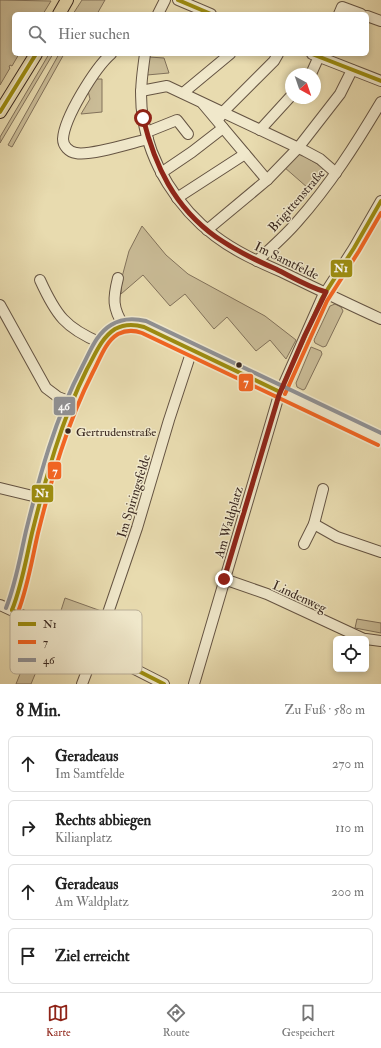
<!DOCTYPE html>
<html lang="de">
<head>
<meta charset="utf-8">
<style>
	body { margin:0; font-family:"IM FELL Double Pica",serif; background:#f2f2f2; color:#222 }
	.controls { position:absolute; right:12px; bottom:12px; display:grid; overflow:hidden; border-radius:6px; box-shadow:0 2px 6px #0003 }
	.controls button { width:36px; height:36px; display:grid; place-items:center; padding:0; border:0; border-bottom:1px solid #e0e0e0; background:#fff; color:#222; font:20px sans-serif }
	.compass { position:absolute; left:285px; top:68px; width:36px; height:36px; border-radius:50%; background:#fff; box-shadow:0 2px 6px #0003; rotate:140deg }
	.stop { position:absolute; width:12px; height:12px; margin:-9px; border:3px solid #8f2418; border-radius:50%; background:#fff }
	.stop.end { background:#8f2418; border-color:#fff; box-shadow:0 1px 4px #0008 }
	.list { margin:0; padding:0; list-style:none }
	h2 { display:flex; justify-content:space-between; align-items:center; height:52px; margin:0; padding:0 16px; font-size:17px }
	h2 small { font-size:13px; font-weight:400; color:#767676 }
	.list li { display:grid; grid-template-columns:26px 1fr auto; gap:12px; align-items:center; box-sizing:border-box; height:56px; margin:0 8px 8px; padding:0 8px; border:1px solid #e0e0e0; border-radius:6px }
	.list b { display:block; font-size:15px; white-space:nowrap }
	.list p { margin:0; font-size:13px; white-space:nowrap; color:#767676 }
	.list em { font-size:13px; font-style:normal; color:#767676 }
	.icon { flex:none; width:22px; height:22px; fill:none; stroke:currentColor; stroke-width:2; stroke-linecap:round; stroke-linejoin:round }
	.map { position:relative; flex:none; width:381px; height:684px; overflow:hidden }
	.search { position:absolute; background:#fff; box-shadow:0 2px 6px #0003; left:12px; right:12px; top:12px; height:44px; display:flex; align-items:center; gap:10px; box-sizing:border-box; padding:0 14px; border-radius:6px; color:#767676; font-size:15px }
	.sheet { height:308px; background:#fff }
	nav { display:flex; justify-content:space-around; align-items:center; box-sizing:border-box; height:56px; border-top:1px solid #e0e0e0; background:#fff; font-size:11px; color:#767676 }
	nav a { display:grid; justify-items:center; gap:2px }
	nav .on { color:#8f2418 }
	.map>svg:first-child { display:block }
	.green { fill:#cabc97; stroke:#82725b }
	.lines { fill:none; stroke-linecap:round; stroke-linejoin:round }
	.minor-casing { stroke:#655443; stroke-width:12 }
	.major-casing { stroke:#39271f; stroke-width:14 }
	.minor { stroke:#f0e8cb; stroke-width:10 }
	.major { stroke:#e8dbaf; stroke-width:12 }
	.bus-1-casing { stroke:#f0e8cb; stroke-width:7 }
	.bus-2-casing { stroke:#f0e8cb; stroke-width:7 }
	.bus-3-casing { stroke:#f0e8cb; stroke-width:7 }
	.bus-1 { stroke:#9c8c10; stroke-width:4 }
	.bus-2 { stroke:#f26522; stroke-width:4 }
	.bus-3 { stroke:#8f9093; stroke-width:4 }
	.route { stroke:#8f2418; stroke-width:5 }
	.bus-dot { fill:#39271f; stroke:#f0e8cb; stroke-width:1.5 }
	.labels { text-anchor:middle; stroke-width:3; stroke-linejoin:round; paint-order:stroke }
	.bus-label { font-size:12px; fill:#39271f; stroke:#f0e8cb; text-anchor:start }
	.street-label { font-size:13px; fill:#39271f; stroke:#f0e8cb }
	.key { fill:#f0e8cb; stroke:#b9ae97; stroke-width:1 }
	.key-label { font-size:11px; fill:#39271f }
	.line-badge { stroke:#f0e8cb; stroke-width:1.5 }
	.badge-label { font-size:11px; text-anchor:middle; font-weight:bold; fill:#fff }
</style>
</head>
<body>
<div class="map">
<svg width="381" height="684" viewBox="0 0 381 684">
	<rect width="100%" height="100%" fill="#e8dbaf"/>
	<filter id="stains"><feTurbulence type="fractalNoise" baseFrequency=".005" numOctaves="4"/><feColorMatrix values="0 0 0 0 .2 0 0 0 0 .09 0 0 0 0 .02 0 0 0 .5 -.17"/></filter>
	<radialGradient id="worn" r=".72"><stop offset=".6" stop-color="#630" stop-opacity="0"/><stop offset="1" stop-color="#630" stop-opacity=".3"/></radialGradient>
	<!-- green -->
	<g class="green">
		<path d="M 0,0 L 51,1 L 43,14 L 14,14 L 14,54 L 19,54 L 12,66 L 10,65 L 9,67 L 10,68 L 0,85 Z"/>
		<path d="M 82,0 L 105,0 L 97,14 L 73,14 Z"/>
		<path d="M 49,54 L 53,54 L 0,143 L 0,137 Z"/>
		<path d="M 59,54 L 64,54 L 12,147 L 8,145 Z"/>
		<path d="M 149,57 L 164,58 L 169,73 L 147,75 Z"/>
		<path d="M 96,79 L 102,79 L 102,112 L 81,114 L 90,99 L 88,91 Z"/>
		<path d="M 299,153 L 324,168 L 308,188 L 284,167 Z"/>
		<path d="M 142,226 L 166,255 L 188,274 L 265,316 L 296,340 L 286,359 L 270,340 L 256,351 L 227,317 L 214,329 L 185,294 L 170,306 L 143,275 L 121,294 L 122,277 L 129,251 Z"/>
		<path d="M 335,304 L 341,307 L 343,311 L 326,346 L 323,347 L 315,343 L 314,340 L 330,306 Z"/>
		<path d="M 311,347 L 321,351 L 322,354 L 305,389 L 303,390 L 297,387 L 296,383 Z"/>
		<path d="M 65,598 L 104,612 L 97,634 L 91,638 L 57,623 Z"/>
		<path d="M 357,619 L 381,623 L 381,633 L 355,628 Z"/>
		<path d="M 36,634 L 48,638 L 45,647 L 46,648 L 31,684 L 16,684 Z"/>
	</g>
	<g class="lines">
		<!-- minor casing -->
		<g class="minor-casing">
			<g id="minor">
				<path d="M 178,0 L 211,14"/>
				<path d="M 158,14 L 165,0"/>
				<path d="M 339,14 L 342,7 L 361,14"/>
				<path d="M 367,16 L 381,21"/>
				<path d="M 111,54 C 95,68 64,118 63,139 C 63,146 69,152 76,153 C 91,156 131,143 148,139"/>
				<path d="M 145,54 C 142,75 139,97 143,118 C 150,164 178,208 215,236 C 236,252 259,262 282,272 C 315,288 348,304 381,319"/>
				<path d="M 312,54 L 381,81"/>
				<path d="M 311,74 L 320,54"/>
				<path d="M 141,91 L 167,86 L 305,151 L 320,159 L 336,173"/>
				<path d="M 183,93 L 230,54"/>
				<path d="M 203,104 L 267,180"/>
				<path d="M 220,117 L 223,112 L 274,61 L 278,54"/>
				<path d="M 260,130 L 291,96"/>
				<path d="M 147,132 L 177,120 L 188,134"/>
				<path d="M 161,173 L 192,152 L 223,128"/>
				<path d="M 177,198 L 245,154"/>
				<path d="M 207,230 L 267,180 L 298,148 L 340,94 L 352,70"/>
				<path d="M 257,261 C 271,248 285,236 297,222 C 330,185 356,144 381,102"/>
				<path d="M 118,278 C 113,298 112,308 124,326"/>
				<path d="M 40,280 C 56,315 65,328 101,343"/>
				<path d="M 0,305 L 46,388 L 58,397 L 71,402"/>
				<path d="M 0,488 L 41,498"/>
				<path d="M 314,524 L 337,537 L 381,552"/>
				<path d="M 304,544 L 314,524 L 323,489"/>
				<path d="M 224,579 L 267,594 L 364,639"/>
				<path d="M 0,605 L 95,649 L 164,684"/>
				<path d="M 12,610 C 24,582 27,551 35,522 C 47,471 61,418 86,372 C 93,359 99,343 110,333 C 119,324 133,323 144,327 C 223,365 303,401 381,440"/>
				<path d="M 366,639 L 381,641"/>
				<path d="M 82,684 L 97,645 L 137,528 L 169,420 L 192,350"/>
				<path d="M 194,684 L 279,395 L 322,298 L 354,248 L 381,201"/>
			</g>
		</g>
		<!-- major casing -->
		<g class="major-casing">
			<g id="major">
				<path d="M 59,14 L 67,0"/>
				<path d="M 0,112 L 36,54"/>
			</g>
		</g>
		<!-- minor -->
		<use href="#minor" class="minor"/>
		<!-- major -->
		<use href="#major" class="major"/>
		<!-- bus-1 casing -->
		<g class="bus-1-casing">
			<g id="bus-1">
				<path d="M 178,0 L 211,14"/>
				<path d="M 312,54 L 381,81"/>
				<path d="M 0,112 L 36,54"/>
				<path d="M 280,392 L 322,298 L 354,248 L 381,201"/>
				<path d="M 12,610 C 22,585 26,559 32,533 C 46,477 61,421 87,369 C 95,355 101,338 115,329 C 124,324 134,324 144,327 L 280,392"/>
				<path d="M 12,610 L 95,649 L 164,684"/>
			</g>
		</g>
		<!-- bus-2 casing -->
		<g class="bus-2-casing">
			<g id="bus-2">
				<path d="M 285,394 L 327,301 L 359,251 L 381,213"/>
				<path d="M 18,612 C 28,586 32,559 38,533 C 52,477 67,423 93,372 C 100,359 105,342 118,334 C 126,330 134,330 142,333 L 378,445"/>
			</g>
		</g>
		<!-- bus-3 casing -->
		<g class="bus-3-casing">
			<path id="bus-3" d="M 6,608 C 16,583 20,557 26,531 C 40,474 55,419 82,367 C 90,352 96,334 111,325 C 122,318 134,318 146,321 L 381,433"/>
		</g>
		<!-- bus-1 -->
		<use href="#bus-1" class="bus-1"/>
		<!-- bus-2 -->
		<use href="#bus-2" class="bus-2"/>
		<!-- bus-3 -->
		<use href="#bus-3" class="bus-3"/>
	</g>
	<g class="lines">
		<!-- route -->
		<path class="route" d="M 143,118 C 155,166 174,207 216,237 C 235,250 255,260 276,269 C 292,277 308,287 326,292 L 305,335 L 279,395 L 224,579"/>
	</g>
	<!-- markers -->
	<g class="bus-dot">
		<circle cx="239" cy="365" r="3.5"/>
		<circle cx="68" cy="431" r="3.5"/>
	</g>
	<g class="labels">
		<!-- bus labels -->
		<g class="bus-label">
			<text x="76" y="436">Gertrudenstraße</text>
		</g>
		<!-- street labels -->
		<g class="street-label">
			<text transform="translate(296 200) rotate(-49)" y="5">Brigittenstraße</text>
			<text transform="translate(287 260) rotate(26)" y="5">Im Samtfelde</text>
			<text transform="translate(133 496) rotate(-73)" y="5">Im Spiringsfelde</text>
			<text transform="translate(228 522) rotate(-74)" y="5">Am Waldplatz</text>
			<text transform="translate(300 596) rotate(25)" y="5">Lindenweg</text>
		</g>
	</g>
	<!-- legend -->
	<rect x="10" y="610" width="132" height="64" rx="6" class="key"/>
	<rect x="18" y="622" width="18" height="4" fill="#9c8c10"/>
	<rect x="18" y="640" width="18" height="4" fill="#f26522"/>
	<rect x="18" y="658" width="18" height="4" fill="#8f9093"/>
	<g class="key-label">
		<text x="43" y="628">N1</text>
		<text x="43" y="646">7</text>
		<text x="43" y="664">46</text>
	</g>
	<g class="line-badge">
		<rect x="330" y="259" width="23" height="19" rx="4" fill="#9c8c10"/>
		<rect x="238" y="373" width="16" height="19" rx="4" fill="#f26522"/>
		<rect x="53" y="396" width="23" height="20" rx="4" fill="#8f9093"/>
		<rect x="47" y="461" width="15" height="19" rx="4" fill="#f26522"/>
		<rect x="31" y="484" width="23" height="19" rx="4" fill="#9c8c10"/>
	</g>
	<g class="badge-label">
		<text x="341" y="272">N1</text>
		<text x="246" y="386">7</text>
		<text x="64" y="410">46</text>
		<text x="55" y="475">7</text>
		<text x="42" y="497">N1</text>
	</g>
	<rect width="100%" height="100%" filter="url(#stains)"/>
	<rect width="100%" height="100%" fill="url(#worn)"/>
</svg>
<div class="controls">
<button><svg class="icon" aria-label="locate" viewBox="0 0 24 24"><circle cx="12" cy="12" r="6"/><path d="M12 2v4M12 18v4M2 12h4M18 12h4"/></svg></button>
</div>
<svg class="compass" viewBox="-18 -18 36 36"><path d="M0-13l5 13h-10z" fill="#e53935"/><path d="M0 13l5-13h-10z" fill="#767676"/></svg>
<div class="stop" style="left:143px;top:118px"></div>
<div class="stop end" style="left:224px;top:579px"></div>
<div class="search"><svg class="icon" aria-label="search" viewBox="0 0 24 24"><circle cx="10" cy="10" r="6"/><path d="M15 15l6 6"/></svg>Hier suchen</div>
</div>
<section class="sheet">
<h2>8 Min.<small>Zu Fuß · 580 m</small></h2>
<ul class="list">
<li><svg class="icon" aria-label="ahead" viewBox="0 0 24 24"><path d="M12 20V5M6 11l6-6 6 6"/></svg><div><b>Geradeaus</b><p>Im Samtfelde</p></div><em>270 m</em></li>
<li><svg class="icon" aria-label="right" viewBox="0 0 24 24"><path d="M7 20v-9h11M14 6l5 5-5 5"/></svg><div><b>Rechts abbiegen</b><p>Kilianplatz</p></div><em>110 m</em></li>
<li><svg class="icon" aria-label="ahead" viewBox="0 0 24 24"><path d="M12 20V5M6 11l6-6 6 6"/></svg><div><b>Geradeaus</b><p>Am Waldplatz</p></div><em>200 m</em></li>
<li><svg class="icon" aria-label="arrive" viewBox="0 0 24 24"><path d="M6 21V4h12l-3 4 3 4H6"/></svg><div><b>Ziel erreicht</b></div></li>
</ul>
</section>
<nav>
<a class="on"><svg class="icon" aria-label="map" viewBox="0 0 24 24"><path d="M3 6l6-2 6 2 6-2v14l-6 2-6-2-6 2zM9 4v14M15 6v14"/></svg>Karte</a>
<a><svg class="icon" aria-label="directions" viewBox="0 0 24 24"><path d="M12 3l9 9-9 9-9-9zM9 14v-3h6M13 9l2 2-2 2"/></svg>Route</a>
<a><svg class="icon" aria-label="saved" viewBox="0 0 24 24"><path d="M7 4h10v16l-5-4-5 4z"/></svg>Gespeichert</a>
</nav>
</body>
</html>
